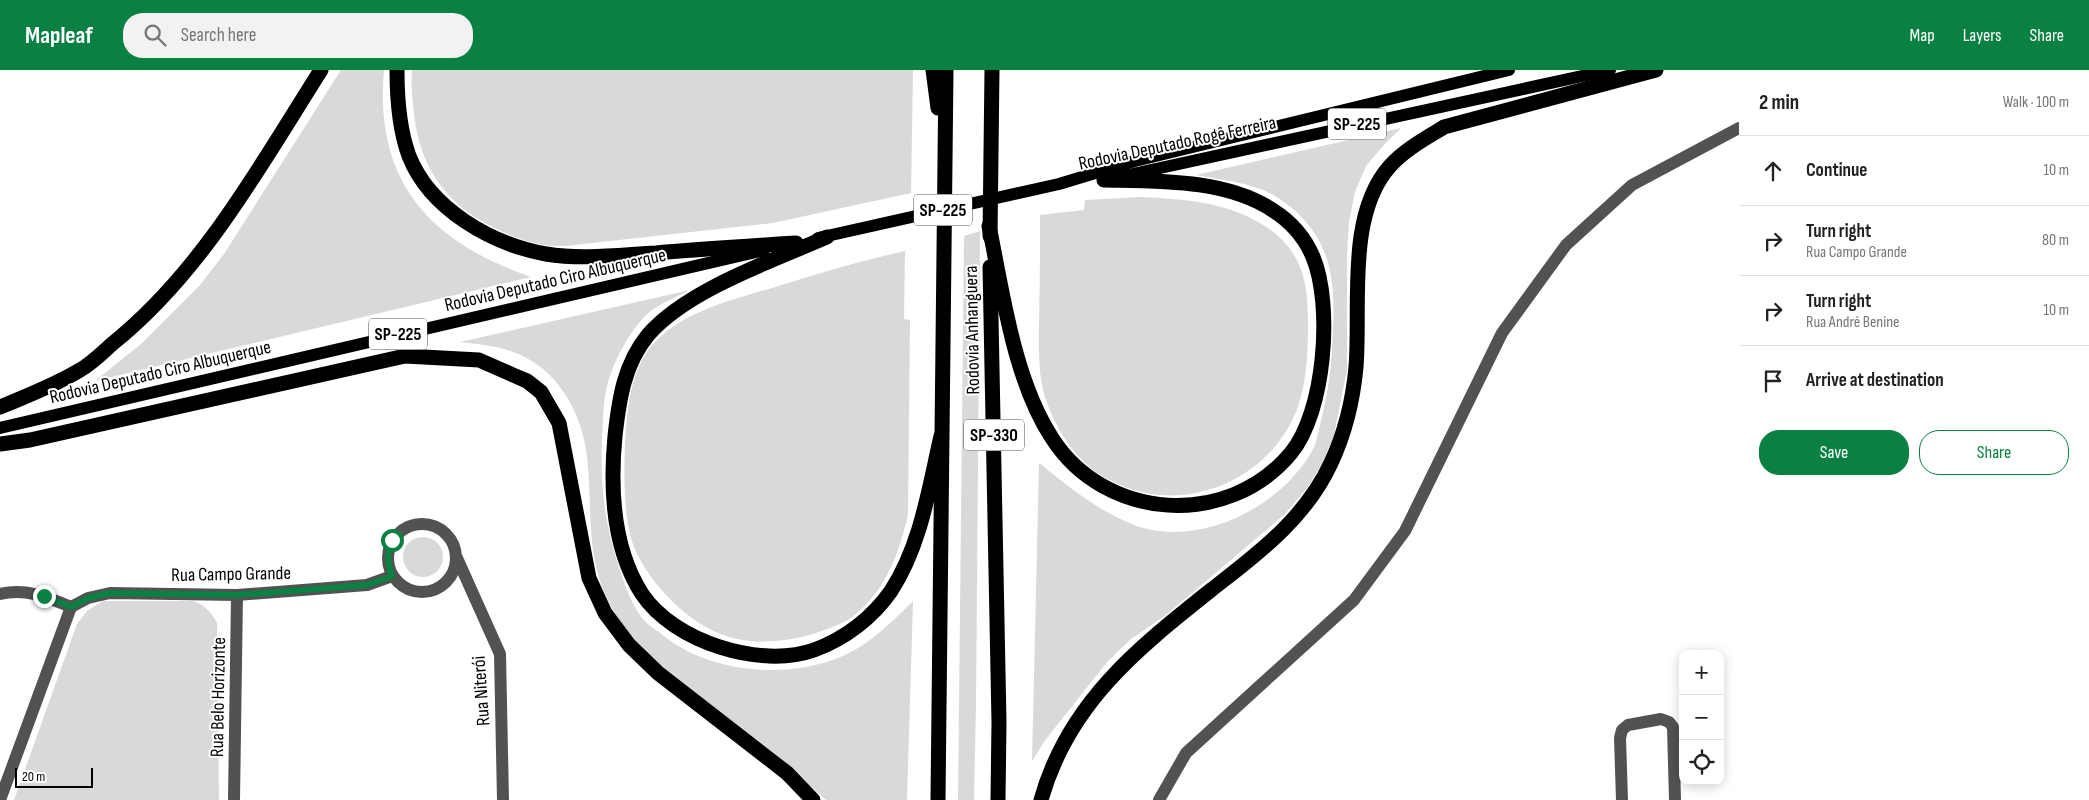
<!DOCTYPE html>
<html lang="en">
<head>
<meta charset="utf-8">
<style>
	body { margin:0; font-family:"Sofia Sans Condensed",sans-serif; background:#f2f2f2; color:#222 }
	.controls { position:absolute; right:15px; bottom:15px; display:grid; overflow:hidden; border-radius:10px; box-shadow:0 2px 12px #0003 }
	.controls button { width:45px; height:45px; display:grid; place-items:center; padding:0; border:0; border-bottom:1px solid #e0e0e0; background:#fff; color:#222; font:25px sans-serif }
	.scale { position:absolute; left:15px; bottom:12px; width:78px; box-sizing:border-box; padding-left:5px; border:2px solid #000; border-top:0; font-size:14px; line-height:18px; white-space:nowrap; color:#000; -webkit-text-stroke:4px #fff; paint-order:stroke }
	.stop { position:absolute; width:15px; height:15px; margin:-11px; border:4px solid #0b8043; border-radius:50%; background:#fff }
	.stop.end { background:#0b8043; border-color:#fff; box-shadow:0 1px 5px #0008 }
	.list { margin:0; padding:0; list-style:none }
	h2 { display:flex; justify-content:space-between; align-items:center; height:65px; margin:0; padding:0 20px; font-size:21px }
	h2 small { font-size:16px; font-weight:400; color:#767676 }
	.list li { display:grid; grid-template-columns:32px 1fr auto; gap:15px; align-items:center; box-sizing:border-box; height:70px; padding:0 20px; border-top:1px solid #e0e0e0 }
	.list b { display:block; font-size:19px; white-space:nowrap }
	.list p { margin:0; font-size:16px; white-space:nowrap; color:#767676 }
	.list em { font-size:16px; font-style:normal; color:#767676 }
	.actions { display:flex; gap:10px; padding:15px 20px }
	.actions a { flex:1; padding:11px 0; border:1px solid #0b8043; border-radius:20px; text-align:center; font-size:18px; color:#0b8043 }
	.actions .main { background:#0b8043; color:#fff }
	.icon { flex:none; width:28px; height:28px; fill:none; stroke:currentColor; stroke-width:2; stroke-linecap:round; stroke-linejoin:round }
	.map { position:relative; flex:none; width:1739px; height:730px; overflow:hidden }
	header { display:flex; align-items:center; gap:30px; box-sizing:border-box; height:70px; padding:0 25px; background:#0b8043; color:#fff }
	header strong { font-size:24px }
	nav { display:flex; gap:28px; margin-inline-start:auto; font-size:18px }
	.search { width:350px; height:45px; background:#f2f2f2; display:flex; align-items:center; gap:12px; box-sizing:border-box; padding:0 18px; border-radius:20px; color:#767676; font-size:19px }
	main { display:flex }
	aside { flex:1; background:#fff }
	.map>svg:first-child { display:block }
	.green { fill:#d9d9d9 }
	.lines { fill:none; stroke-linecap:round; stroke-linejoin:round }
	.minor { stroke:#525252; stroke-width:12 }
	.major { stroke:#000; stroke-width:12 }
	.highway { stroke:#000; stroke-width:15 }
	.route { stroke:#0b8043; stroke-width:6 }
	.labels { text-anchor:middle; stroke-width:4; stroke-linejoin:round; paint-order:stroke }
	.shield { fill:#fff; stroke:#4c4c4c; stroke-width:1 }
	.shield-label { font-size:18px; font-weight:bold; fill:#000 }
	.street-label { font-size:19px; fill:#000; stroke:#fff }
</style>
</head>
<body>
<header>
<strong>Mapleaf</strong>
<div class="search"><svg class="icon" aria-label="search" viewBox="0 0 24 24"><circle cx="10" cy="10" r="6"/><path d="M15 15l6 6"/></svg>Search here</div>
<nav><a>Map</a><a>Layers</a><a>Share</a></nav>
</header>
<main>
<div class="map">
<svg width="1739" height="730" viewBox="0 0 1739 730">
	<rect width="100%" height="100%" fill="#fff"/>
	<!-- green -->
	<g class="green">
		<path d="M 341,0 L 384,0 C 374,112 430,172 531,207 L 95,311 L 141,274 L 200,215 L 224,184 Z"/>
		<path d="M 412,0 L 913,0 L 911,123 L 773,153 L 583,174 C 573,175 562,177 552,176 C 537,175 518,169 505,163 C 447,138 417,97 413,34 C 412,23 411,12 412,0 Z"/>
		<path d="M 1401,58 L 1383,76 L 1366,96 L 1355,122 L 1349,152 L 1347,185 L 1347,300 L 1334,365 L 1323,392 L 1308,417 L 1285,444 L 1166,545 L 1131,569 L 1108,591 L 1046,669 L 1032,691 L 1039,393 C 1068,416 1098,441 1134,455 C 1198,479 1280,438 1312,381 C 1316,375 1317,366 1319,359 C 1326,332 1331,305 1332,277 C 1334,239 1337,201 1317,167 C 1306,148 1283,128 1263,120 C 1242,112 1218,109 1196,105 Z"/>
		<path d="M 1140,127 C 1188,129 1239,133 1277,165 C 1305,189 1308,220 1308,254 C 1308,277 1307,307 1300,330 C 1278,406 1188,448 1116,413 C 1110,410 1103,407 1097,403 C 1071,385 1048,346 1042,315 C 1038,295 1039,272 1039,251 C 1040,216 1040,181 1040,145 L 1084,140 L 1085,130 Z"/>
		<path d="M 980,161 L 976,634 L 974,730 L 958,730 L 964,166 Z"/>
		<path d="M 905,181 L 904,249 L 910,250 L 908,445 C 899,482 887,518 857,543 C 845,554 825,560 810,565 C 786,571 762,574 737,569 C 695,561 650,516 634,477 C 623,448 624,404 625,374 C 627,340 630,298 655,272 C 685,241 732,230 772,218 C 816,204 860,191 905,181 Z"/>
		<path d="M 690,220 C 675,228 655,235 644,247 C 626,267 612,294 606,320 C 603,336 603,353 602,369 C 600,418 605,457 621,503 C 626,518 632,535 642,548 C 646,553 653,558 659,562 C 705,602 782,610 838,588 C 868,576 891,553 913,531 L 907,730 L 826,730 C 789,695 749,666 708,635 C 682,615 655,596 634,570 C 619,552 606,531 599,508 C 587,468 592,428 587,387 C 583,349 564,310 530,290 C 509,277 484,275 460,272 Z"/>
		<circle cx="423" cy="487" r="20"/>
		<path d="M 103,531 L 193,531 C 205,535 211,542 217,553 L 219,730 L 14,730 L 77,554 L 88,540 Z"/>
	</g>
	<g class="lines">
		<!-- minor -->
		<g class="minor">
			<circle cx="422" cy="488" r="34"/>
			<path d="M 457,488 L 500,584 L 503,730"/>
			<path d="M 0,524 C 26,518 47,527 71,537"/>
			<path d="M 71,537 L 88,528 L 110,523 L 237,525 L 367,515 L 392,506"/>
			<path d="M 0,730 L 71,537"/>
			<path d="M 234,730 L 237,525"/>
			<path d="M 1159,730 L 1186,683 L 1354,530 L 1405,461 L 1502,263 L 1566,175 L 1632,115 L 1739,58"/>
			<path d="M 1622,730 L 1620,668 L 1622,660 L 1628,655 L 1661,649 L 1669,652 L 1673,657 L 1675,730"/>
		</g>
		<!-- major -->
		<g class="major">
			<path d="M 1119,107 L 1610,0"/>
			<path d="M 818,168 L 1059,114 L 1135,91 L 1509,0"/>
			<path d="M 0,358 L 764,180"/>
		</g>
		<!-- highway -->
		<g class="highway">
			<path d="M 397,0 C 397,29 399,59 409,86 C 430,139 491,174 546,184 C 582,190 619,185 656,183 C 702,179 749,176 796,173"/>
			<path d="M 933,0 L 938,38"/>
			<path d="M 989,156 C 1003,224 1014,310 1052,368 C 1105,451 1228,459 1291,383 C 1325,342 1333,235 1313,187 C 1305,168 1291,152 1274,141 C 1227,109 1159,111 1104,110"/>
			<path d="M 990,166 L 992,0"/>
			<path d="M 827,167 C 772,191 687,220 648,265 C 624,294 619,330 615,366 C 610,418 613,479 642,524 C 674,572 761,599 814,580 C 845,569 873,547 891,521 C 921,475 929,418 941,366"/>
			<path d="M 990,197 L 999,652 L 998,730"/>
			<path d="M 0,337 C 25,327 57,314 80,300 C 91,294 102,283 112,274 C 202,202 260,96 321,0"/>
			<path d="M 0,374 L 30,370 L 405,286 L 479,290 L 513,305 L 527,311 L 541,322 L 559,353 L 589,508 L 605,543 L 629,575 L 658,603 L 787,703 L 813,730"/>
			<path d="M 938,730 L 946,0"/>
			<path d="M 1041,730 C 1069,630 1142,575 1220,513 C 1264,479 1307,445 1331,393 C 1345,363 1353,330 1356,297 C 1361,236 1346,145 1390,96 C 1404,80 1426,68 1444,57 L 1656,0"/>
		</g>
	</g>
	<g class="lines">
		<!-- route -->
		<path class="route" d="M 44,526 L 71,537 L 88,528 L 110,523 L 237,525 L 367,515 L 392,506 C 387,492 387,483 392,470"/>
	</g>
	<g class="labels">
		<!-- shield labels -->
		<g class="shield">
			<rect x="1328" y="38.5" width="58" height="31" rx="4"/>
			<rect x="914" y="124.5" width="58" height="31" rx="4"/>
			<rect x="369" y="248.5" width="58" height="31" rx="4"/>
			<rect x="964" y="349.5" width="60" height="31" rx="4"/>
		</g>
		<g class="shield-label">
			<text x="1357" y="60">SP-225</text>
			<text x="943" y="146">SP-225</text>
			<text x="398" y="270">SP-225</text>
			<text x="994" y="371">SP-330</text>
		</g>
		<!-- street labels -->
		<g class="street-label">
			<text transform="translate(1177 72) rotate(-12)" y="7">Rodovia Deputado Rogê Ferreira</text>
			<text transform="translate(555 209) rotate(-13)" y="7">Rodovia Deputado Ciro Albuquerque</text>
			<text transform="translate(971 260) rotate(-91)" y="7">Rodovia Anhanguera</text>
			<text transform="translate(160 301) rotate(-13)" y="7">Rodovia Deputado Ciro Albuquerque</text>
			<text transform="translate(231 503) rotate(-1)" y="7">Rua Campo Grande</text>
			<text transform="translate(480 621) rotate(-94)" y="7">Rua Niterói</text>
			<text transform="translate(217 627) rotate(-89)" y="7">Rua Belo Horizonte</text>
		</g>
	</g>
</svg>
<div class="controls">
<button>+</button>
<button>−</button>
<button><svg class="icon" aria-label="locate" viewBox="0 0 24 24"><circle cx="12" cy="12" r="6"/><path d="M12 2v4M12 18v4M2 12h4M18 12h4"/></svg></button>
</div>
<div class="scale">20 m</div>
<div class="stop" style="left:392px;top:470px"></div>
<div class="stop end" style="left:44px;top:526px"></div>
</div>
<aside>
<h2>2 min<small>Walk · 100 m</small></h2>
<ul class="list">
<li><svg class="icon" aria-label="ahead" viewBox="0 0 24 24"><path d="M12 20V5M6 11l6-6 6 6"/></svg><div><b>Continue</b></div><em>10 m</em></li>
<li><svg class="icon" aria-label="right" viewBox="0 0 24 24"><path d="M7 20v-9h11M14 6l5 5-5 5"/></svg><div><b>Turn right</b><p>Rua Campo Grande</p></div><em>80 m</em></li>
<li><svg class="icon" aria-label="right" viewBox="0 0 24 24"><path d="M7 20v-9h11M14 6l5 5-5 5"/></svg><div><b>Turn right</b><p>Rua André Benine</p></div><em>10 m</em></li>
<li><svg class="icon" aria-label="arrive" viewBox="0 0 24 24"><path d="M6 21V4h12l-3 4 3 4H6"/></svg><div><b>Arrive at destination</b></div></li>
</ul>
<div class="actions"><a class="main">Save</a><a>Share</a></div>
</aside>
</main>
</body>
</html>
